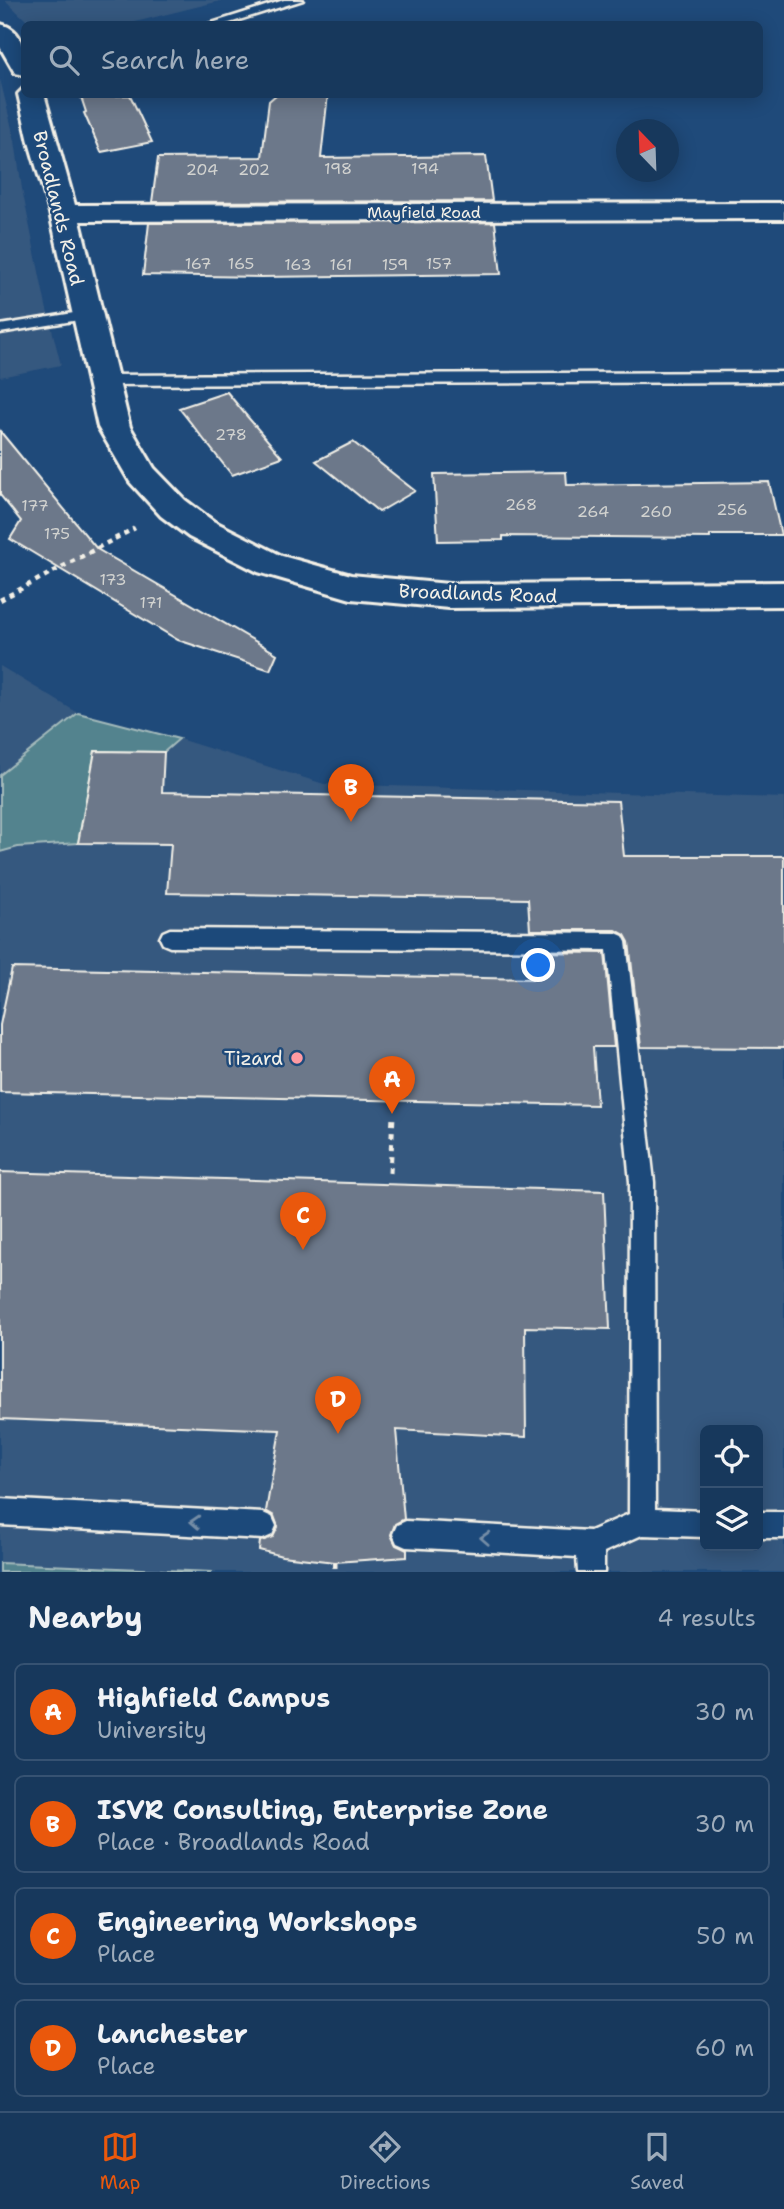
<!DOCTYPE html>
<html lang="en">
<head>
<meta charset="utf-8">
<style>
	body { margin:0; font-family:"Shantell Sans",sans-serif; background:#203f62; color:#f1f3f6 }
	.controls { position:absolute; right:21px; bottom:21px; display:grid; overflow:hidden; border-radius:10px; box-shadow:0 4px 18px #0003 }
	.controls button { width:63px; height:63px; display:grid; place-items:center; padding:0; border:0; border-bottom:2px solid #365272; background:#17385c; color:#f1f3f6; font:35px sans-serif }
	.compass { position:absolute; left:616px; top:119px; width:63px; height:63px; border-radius:50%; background:#17385c; box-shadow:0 4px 18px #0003; rotate:337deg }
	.you { position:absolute; left:539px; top:966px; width:24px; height:24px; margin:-18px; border:5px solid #fff; border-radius:50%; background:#1a73e8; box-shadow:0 0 0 10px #1a73e833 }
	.badge { display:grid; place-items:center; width:46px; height:46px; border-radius:50%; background:#ea580c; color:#fff; font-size:23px; font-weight:700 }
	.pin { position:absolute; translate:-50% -58px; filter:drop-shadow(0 2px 4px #0008) }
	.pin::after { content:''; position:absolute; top:37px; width:24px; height:21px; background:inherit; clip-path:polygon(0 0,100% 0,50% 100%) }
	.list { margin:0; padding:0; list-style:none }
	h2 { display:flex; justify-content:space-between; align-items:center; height:91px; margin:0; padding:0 28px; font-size:30px }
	h2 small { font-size:23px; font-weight:400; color:#9eacbb }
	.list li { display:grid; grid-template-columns:46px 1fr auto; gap:21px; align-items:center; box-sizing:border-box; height:98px; margin:0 14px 14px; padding:0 14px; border:2px solid #365272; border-radius:10px }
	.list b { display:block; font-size:26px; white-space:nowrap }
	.list p { margin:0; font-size:23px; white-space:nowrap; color:#9eacbb }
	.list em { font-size:23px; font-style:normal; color:#9eacbb }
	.icon { flex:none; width:38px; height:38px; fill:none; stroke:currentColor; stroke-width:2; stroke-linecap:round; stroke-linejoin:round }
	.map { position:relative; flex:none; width:784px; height:1572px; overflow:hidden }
	.search { position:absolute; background:#17385c; box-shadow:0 4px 18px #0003; left:21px; right:21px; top:21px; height:77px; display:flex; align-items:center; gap:18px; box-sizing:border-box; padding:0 24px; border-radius:10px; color:#9eacbb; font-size:26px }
	.sheet { height:539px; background:#17385c }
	nav { display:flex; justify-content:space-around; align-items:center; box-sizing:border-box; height:98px; border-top:2px solid #365272; background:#17385c; font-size:19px; color:#9eacbb }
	nav a { display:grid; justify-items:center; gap:4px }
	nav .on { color:#ea580c }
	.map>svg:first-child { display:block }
	.built { fill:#36587f; fill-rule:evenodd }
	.green { fill:#53838e; stroke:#a4babb; stroke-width:2 }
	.building { fill:#6c788a; stroke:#f4f1e8; stroke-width:2 }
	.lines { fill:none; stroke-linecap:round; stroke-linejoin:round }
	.lane-casing { stroke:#f4f1e8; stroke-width:5 }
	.street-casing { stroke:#f4f1e8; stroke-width:6 }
	.path-far1 { stroke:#f4f1e8; stroke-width:4.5; stroke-dasharray:5 5; stroke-linecap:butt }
	.path { stroke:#f4f1e8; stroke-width:5; stroke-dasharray:6 6; stroke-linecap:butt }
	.lane { fill:#1f4a7a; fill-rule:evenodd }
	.street { fill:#1f4a7a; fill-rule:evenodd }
	.oneway { stroke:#748da6 }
	.poi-dot { fill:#ff9aa2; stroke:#1f4a7a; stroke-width:2.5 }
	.labels { text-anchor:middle; stroke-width:5; stroke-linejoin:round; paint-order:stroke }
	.number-label { font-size:16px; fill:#d2d3d0 }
	.far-street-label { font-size:16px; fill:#f4f1e8; stroke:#1f4a7a }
	.street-label { font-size:19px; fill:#f4f1e8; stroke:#1f4a7a }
	.poi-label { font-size:19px; fill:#f4f1e8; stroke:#1f4a7a; text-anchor:end }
</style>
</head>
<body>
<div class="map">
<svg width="784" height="1572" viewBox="0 0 784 1572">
	<rect width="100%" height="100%" fill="#1f4a7a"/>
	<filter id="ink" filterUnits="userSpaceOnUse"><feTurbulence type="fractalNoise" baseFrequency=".0143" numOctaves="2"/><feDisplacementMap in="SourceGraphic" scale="14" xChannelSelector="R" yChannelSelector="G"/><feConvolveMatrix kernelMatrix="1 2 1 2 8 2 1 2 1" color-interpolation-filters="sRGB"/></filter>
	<g filter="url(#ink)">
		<!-- built -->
		<g class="built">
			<path d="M 5,0 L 224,0 L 127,24 L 30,24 Z"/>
			<path d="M 0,79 L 15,141 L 22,189 L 46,306 L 61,365 L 0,377 Z"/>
			<path d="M 0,666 L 78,713 L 179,739 L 324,784 L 784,798 L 784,1572 L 0,1572 ZM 705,1430 L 758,1430 L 758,1546 L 705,1546 Z"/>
		</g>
		<!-- green -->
		<g class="green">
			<path d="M 78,713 L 179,739 L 164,752 L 95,751 L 78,843 L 18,847 L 0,852 L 0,775 Z"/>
			<path d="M 0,1563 L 212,1572 L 0,1572 Z"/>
		</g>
		<!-- building -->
		<g class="building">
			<path d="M 277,94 L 328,94 L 321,158 L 486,156 L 492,201 L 152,202 L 158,158 L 262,157 L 269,101 Z"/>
			<path d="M 130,95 L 152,142 L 101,152 L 84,113 L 86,112 L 81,97 Z"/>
			<path d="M 495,222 L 501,274 L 261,277 L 143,275 L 149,223 Z"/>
			<path d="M 227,392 L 245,414 L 282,457 L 232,475 L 179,408 Z"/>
			<path d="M 0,431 L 97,549 L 277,654 L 270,670 L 178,640 L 10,539 L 21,521 L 0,495 Z"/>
			<path d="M 353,442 L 415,491 L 379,512 L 316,461 Z"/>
			<path d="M 566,472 L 567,485 L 769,482 L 781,535 L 710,535 L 710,538 L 503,536 L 503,540 L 438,541 L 434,474 Z"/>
			<path d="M 95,751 L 164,752 L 162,792 L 618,801 L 624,856 L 784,856 L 784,1048 L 641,1047 L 629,942 L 625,935 L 616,930 L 530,930 L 528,899 L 167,893 L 171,844 L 78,843 Z"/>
			<path d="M 532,952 L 605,953 L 614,1047 L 593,1047 L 597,1105 L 0,1092 L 0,1025 L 12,968 L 533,979 Z"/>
			<path d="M 0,1172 L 604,1191 L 610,1329 L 525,1327 L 526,1437 L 396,1430 L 404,1519 L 395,1524 L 391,1535 L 396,1545 L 407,1550 L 407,1557 L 335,1562 L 282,1556 L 259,1550 L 260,1541 L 273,1537 L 278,1527 L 274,1516 L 266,1511 L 280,1430 L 0,1419 Z"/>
		</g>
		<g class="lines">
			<!-- lane casing -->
			<g class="lane-casing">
				<g id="lane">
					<path d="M 284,0 L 303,0 L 226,24 L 209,24 Z"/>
					<path d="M 86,311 L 91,312 L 93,315 L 91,318 L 0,333 L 0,325 Z"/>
					<path d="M 784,372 L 784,382 L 101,385 L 93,380 L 101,375 Z"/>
					<path d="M 170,929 L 616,933 L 623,936 L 626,942 L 654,1182 L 655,1509 L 705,1511 L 705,1537 L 642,1535 L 604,1552 L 604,1572 L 578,1572 L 577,1557 L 406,1547 L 397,1543 L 393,1534 L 397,1525 L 406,1521 L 590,1531 L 629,1514 L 630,1182 L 607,950 L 170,947 L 163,944 L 160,938 L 163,932 Z"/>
					<path d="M 0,1499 L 263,1513 L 272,1517 L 276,1526 L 272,1535 L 263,1539 L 0,1525 Z"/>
					<rect x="758" y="1512" width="26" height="26"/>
				</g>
			</g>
			<!-- street casing -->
			<g class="street-casing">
				<g id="street">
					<path d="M 0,24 C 26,30 24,54 24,75 L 15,73 L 0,47 Z"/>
					<path d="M 24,88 L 24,94 L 44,94 L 75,205 L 784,203 L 784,219 L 80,221 L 130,427 L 154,468 L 185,500 L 213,521 L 282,556 L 351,575 L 449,584 L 784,582 L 784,606 L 449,608 L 351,599 L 258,572 L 189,537 L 161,516 L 130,482 L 98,427 L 50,213 L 29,142 L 18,94 Z"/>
				</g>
			</g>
			<!-- path-far1 -->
			<path class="path-far1" d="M 0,600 L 135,528"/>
			<!-- path -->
			<g class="path">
				<path d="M 390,1173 L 393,1116"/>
				<path d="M 335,1562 L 335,1572"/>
			</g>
			<!-- lane -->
			<use href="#lane" class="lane"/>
			<!-- street -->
			<use href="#street" class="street"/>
		</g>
		<!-- one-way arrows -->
		<defs><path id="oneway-chevron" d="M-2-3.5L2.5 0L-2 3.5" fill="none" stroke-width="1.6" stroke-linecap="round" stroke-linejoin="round" transform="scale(1.75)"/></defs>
		<g class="oneway">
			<use href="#oneway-chevron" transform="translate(195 1522) rotate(-177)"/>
			<use href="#oneway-chevron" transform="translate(485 1538) rotate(-177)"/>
		</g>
	</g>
	<!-- markers -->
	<circle class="poi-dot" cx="297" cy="1058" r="7"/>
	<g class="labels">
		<!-- number labels -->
		<g class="number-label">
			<text x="338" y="174">198</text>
			<text x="425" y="174">194</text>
			<text x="202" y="175">204</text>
			<text x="254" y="175">202</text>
			<text x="198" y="269">167</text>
			<text x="241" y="269">165</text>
			<text x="439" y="269">157</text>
			<text x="298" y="270">163</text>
			<text x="341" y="270">161</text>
			<text x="395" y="270">159</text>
			<text x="231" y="440">278</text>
			<text x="521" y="510">268</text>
			<text x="35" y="511">177</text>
			<text x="732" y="515">256</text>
			<text x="593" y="517">264</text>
			<text x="656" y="517">260</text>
			<text x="57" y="539">175</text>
			<text x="113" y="585">173</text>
			<text x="151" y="608">171</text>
		</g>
		<!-- far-street labels -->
		<g class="far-street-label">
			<text x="424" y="218">Mayfield Road</text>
		</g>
		<!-- street labels -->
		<g class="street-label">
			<text transform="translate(59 208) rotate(76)" y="7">Broadlands Road</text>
			<text transform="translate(478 593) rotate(2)" y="7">Broadlands Road</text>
		</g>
		<!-- poi labels -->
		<g class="poi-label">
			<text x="283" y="1065">Tizard</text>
		</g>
	</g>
</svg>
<div class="controls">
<button><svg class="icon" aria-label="locate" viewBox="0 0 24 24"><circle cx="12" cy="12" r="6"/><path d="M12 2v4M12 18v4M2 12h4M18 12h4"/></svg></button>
<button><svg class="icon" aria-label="layers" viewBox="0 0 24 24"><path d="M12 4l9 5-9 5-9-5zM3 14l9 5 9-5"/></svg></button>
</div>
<svg class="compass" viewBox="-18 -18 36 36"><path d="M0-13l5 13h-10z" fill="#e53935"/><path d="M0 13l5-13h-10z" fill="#9eacbb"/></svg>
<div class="you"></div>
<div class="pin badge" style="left:392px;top:1114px">A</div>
<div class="pin badge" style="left:351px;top:822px">B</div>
<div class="pin badge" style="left:303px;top:1250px">C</div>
<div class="pin badge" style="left:338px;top:1434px">D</div>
<div class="search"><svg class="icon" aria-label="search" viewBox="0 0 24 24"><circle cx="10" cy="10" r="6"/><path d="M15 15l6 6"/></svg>Search here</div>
</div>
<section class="sheet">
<h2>Nearby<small>4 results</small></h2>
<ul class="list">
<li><span class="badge">A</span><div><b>Highfield Campus</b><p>University</p></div><em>30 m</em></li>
<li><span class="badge">B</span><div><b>ISVR Consulting, Enterprise Zone</b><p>Place · Broadlands Road</p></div><em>30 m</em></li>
<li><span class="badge">C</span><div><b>Engineering Workshops</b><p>Place</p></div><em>50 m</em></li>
<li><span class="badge">D</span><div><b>Lanchester</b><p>Place</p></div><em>60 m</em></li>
</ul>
</section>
<nav>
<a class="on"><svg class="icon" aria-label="map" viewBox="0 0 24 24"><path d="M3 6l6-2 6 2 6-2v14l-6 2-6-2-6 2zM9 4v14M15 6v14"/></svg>Map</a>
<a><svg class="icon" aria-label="directions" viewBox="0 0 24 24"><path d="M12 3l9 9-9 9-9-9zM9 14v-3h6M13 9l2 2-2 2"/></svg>Directions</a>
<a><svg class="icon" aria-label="saved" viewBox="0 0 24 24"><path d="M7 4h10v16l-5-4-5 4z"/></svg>Saved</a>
</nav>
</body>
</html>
